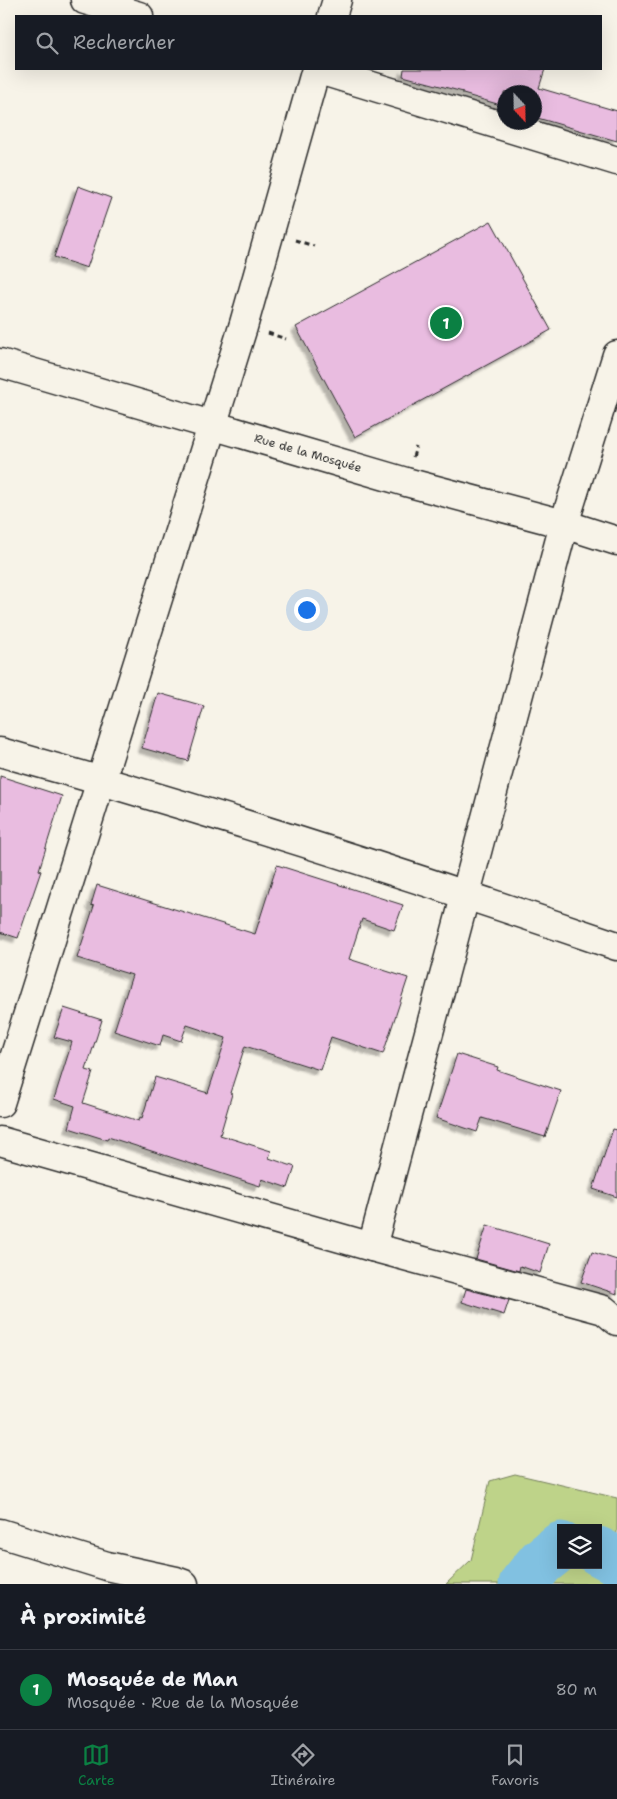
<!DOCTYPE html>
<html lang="fr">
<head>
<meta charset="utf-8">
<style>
	body { margin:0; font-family:"Shantell Sans",sans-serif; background:#242831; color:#f1f3f6 }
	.controls { position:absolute; right:15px; bottom:15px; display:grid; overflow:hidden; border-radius:0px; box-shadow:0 5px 20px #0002 }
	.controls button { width:45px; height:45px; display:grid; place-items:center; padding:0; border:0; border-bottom:1px solid #363941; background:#171b24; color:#f1f3f6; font:25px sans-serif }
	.compass { position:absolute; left:497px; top:85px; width:45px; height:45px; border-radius:50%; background:#171b24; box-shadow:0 5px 20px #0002; rotate:158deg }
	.you { position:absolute; left:306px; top:609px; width:18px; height:18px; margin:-12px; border:4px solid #fff; border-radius:50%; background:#1a73e8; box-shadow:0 0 0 8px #1a73e833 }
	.badge { display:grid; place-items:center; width:32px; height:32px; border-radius:50%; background:#0b8043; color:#fff; font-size:16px; font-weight:700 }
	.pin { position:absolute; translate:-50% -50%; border:2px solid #fff; box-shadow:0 1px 5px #0006 }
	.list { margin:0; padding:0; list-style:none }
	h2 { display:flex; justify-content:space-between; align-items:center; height:65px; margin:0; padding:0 20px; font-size:21px }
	h2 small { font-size:16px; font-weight:400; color:#9ea1a6 }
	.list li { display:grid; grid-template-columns:32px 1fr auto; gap:15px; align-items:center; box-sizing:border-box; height:80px; padding:0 20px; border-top:1px solid #363941 }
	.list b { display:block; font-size:19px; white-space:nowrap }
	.list p { margin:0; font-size:16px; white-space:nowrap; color:#9ea1a6 }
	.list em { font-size:16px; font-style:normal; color:#9ea1a6 }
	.icon { flex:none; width:28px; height:28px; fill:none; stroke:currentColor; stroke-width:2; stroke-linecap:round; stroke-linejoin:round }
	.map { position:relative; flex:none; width:617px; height:1584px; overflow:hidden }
	.search { position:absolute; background:#171b24; box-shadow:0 5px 20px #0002; left:15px; right:15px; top:15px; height:55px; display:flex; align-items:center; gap:12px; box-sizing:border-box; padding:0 18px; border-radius:0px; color:#9ea1a6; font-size:19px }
	.sheet { height:145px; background:#171b24 }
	nav { display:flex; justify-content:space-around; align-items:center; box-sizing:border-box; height:70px; border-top:1px solid #363941; background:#171b24; font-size:14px; color:#9ea1a6 }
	nav a { display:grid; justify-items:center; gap:2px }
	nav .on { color:#0b8043 }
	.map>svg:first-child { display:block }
	.green { fill:#bed389; stroke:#747f5a; fill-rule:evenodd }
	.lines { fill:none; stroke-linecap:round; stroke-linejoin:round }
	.river { stroke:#81c1e1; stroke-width:49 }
	.building { fill:#e9bce0; stroke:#2b2b2b; filter:url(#shadow) }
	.minor-casing { stroke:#2b2b2b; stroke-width:31 }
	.path { stroke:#2b2b2b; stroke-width:3; stroke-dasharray:5 4; stroke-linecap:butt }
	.minor { stroke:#f7f3e8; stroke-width:28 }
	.labels { text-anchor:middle; stroke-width:4; stroke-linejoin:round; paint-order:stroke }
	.street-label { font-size:12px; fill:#2b2b2b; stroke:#f7f3e8 }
</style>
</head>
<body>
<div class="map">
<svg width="617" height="1584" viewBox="0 0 617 1584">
	<defs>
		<filter id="shadow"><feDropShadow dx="-4.5" dy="4.5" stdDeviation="1" flood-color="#0004"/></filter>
	</defs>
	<rect width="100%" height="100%" fill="#f7f3e8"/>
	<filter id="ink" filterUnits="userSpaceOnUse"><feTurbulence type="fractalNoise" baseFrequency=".02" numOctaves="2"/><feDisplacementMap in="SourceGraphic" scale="10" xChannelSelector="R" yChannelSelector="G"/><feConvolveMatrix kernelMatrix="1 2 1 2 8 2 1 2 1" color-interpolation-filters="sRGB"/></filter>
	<g filter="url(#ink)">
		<!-- green -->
		<path class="green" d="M 515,1474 L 617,1498 L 617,1584 L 446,1584 L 471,1560 L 490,1481 ZM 561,1528 L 598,1528 L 598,1565 L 561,1565 Z"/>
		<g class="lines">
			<!-- river -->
			<g class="river">
				<path d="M 598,1551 L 617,1561"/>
				<path d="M 523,1584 L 541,1562 L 561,1546"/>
			</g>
		</g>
		<!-- building -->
		<g class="building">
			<path d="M 404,69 L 545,69 L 539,88 L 617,111 L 617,141 L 534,117 L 534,92 L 504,92 L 504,106 L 463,94 L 463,92 L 403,76 Z"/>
			<path d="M 78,186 L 111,198 L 87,268 L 54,257 Z"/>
			<path d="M 491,221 L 551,330 L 355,437 L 296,327 Z"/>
			<path d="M 158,693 L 204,706 L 188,761 L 142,748 Z"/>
			<path d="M 0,776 L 62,796 L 39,870 L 41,871 L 18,938 L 0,932 Z"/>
			<path d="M 277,865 L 403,905 L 394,930 L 362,919 L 349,959 L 408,978 L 383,1054 L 331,1037 L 320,1070 L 245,1046 L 230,1093 L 232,1094 L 220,1135 L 271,1151 L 269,1158 L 295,1167 L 288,1188 L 262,1179 L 260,1186 L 108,1137 L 107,1140 L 69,1128 L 75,1106 L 54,1099 L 72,1042 L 54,1037 L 64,1008 L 102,1020 L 86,1070 L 93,1072 L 83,1103 L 139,1121 L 140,1117 L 142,1118 L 155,1077 L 208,1093 L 226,1038 L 187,1025 L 181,1041 L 163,1035 L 160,1046 L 114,1031 L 132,975 L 77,958 L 94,906 L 91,905 L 97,885 L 255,934 Z"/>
			<path d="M 457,1054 L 498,1067 L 497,1070 L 561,1091 L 545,1137 L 482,1118 L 477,1132 L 436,1118 Z"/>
			<path d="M 613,1129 L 617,1130 L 617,1197 L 593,1189 Z"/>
			<path d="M 487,1225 L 549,1244 L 540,1273 L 520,1266 L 519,1271 L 476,1259 Z"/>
			<path d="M 592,1252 L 617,1260 L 617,1294 L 581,1282 Z"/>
			<path d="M 466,1289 L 509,1300 L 504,1315 L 462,1302 Z"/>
		</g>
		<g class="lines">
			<!-- minor casing -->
			<g class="minor-casing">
				<g id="minor">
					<path d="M 85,0 L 139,16"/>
					<path d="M 332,16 L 337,0"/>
					<path d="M 316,69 L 617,161"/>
					<path d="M 0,363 L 406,482 L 564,524 L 617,541"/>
					<path d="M 0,752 C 208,810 413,876 617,946"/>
					<path d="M 0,1103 L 243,327 L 316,69"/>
					<path d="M 0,1141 L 372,1247 L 604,1310 L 617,1321"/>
					<path d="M 372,1247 L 564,524 L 617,355"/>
					<path d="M 0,1533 L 107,1566 L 176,1581 L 184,1584"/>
				</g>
			</g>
			<!-- path -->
			<g class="path">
				<path d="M 295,240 L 314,246"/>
				<path d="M 268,333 L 286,339"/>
				<path d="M 413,457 L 416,447"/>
			</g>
			<!-- minor -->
			<use href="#minor" class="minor"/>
		</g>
	</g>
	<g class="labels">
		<!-- street labels -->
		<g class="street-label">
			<text transform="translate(308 453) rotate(16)" y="4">Rue de la Mosquée</text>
		</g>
	</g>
</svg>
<div class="controls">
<button><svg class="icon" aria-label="layers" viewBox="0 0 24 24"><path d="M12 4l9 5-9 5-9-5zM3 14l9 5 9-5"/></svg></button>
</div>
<svg class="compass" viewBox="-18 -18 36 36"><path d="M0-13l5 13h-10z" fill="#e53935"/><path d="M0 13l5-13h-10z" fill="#9ea1a6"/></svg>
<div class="you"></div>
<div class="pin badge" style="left:446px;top:323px">1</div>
<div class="search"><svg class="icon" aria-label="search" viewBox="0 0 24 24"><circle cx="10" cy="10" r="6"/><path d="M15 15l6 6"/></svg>Rechercher</div>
</div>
<section class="sheet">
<h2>À proximité<small></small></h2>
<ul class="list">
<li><span class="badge">1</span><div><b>Mosquée de Man</b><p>Mosquée · Rue de la Mosquée</p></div><em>80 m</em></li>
</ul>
</section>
<nav>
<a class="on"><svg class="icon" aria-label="map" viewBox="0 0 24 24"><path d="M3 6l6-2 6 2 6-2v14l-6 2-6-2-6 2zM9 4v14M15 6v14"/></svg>Carte</a>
<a><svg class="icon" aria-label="directions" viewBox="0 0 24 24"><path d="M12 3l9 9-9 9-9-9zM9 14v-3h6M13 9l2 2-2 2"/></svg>Itinéraire</a>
<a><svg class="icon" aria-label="saved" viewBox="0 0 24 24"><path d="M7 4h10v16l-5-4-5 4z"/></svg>Favoris</a>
</nav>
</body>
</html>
